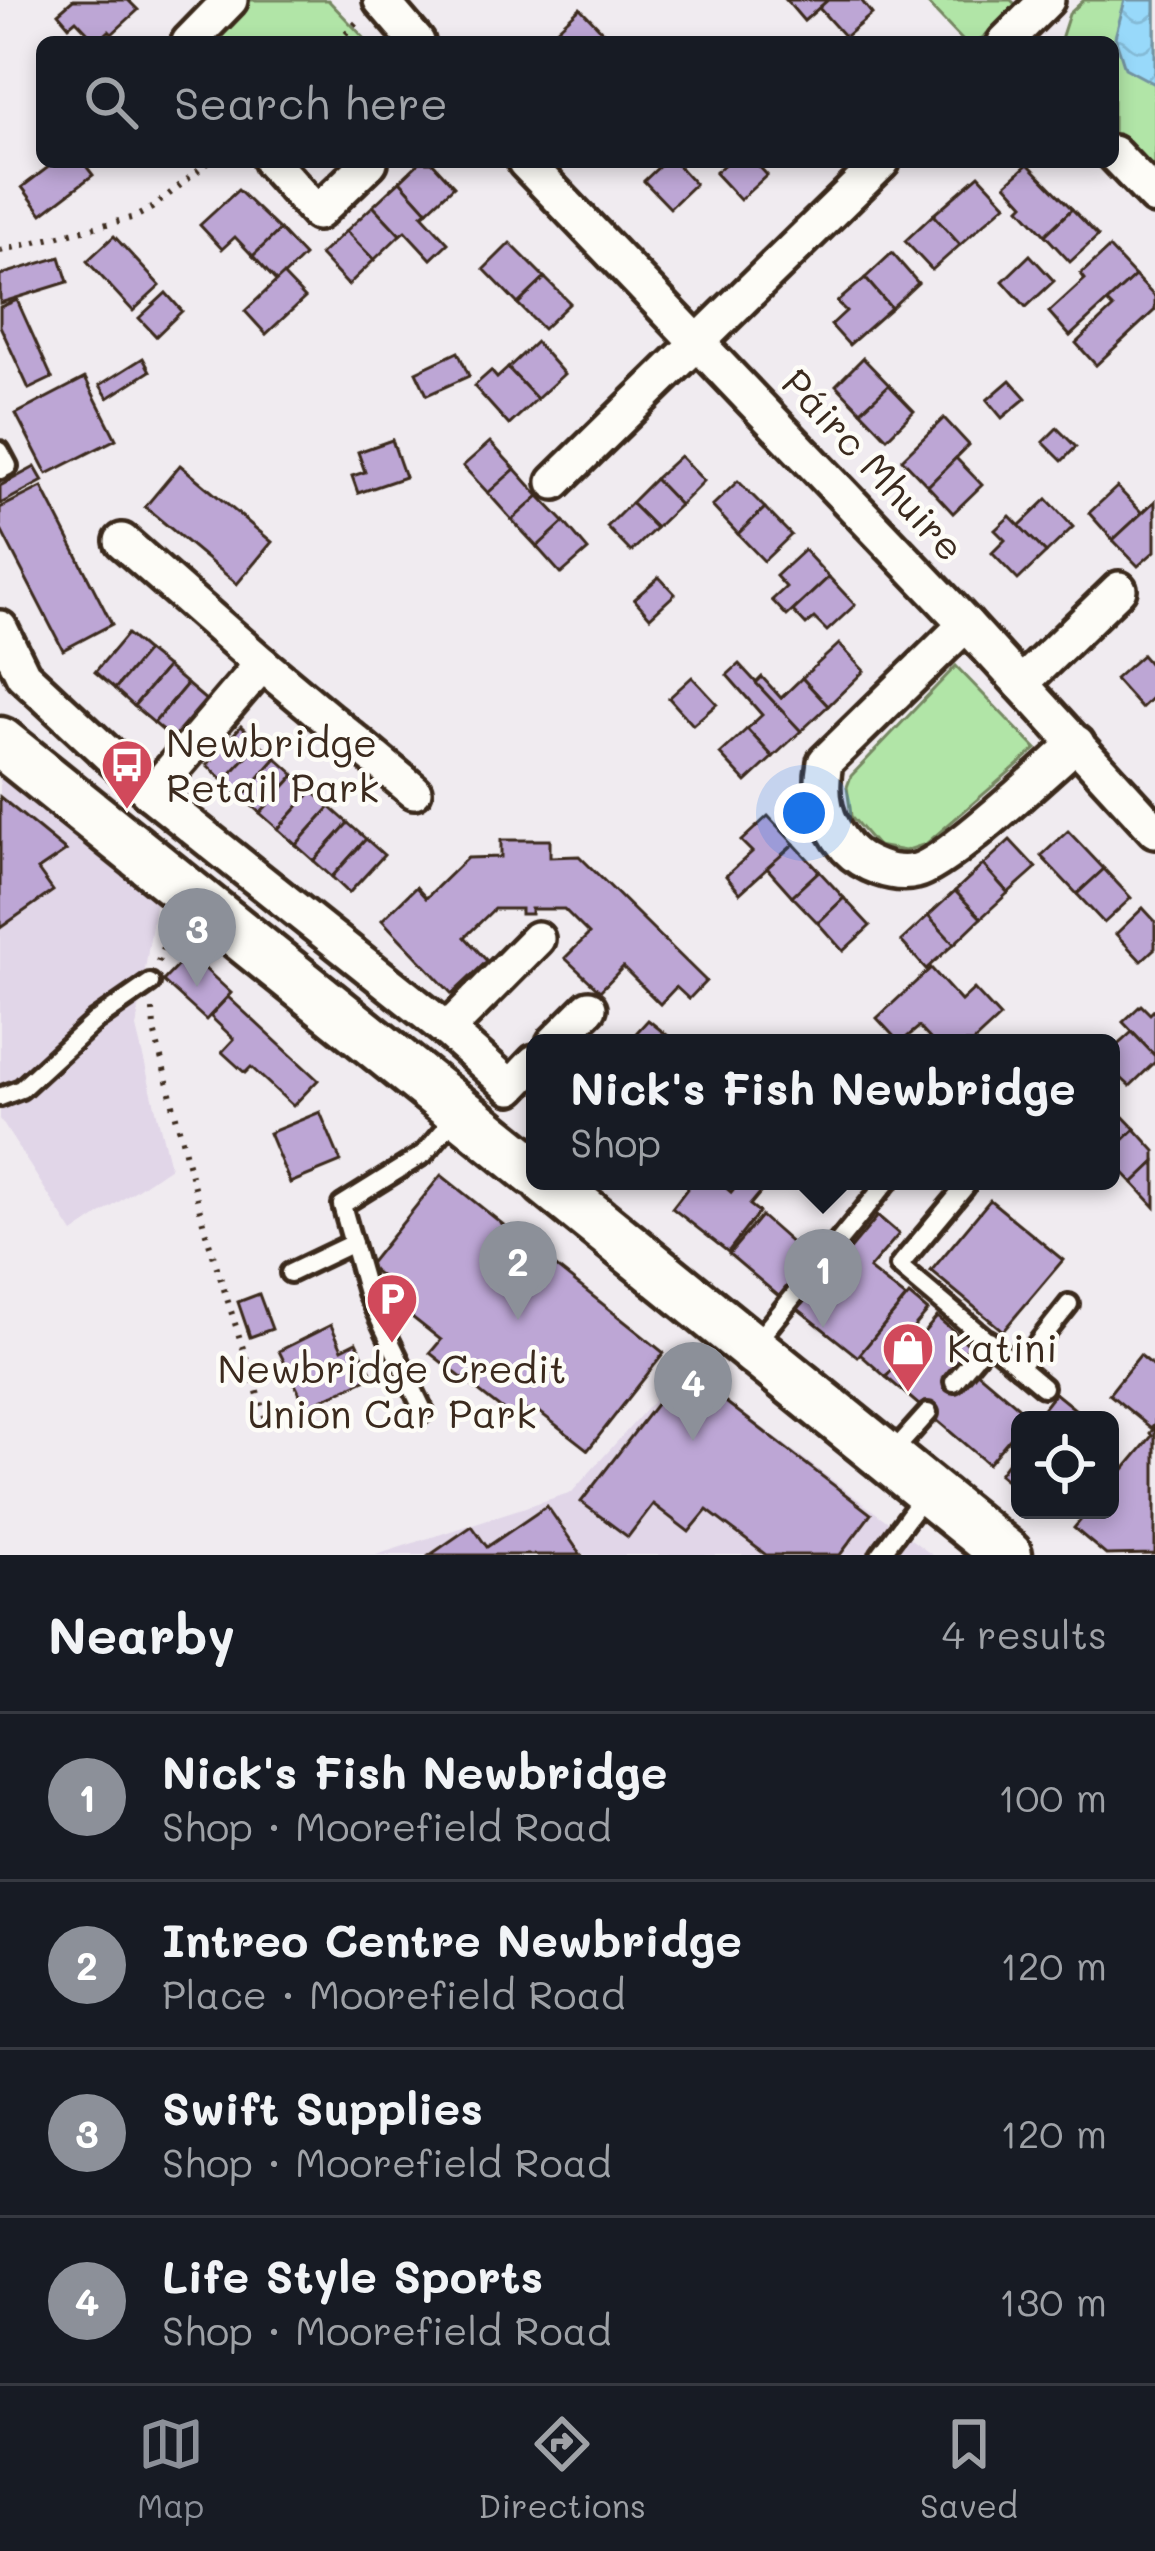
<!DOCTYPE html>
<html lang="en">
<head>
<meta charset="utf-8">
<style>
	body { margin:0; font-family:Mali,sans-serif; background:#20242c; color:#f1f3f6 }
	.controls { position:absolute; right:36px; bottom:36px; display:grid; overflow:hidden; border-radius:18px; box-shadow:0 6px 18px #0003 }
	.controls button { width:108px; height:108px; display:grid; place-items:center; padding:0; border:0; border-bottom:3px solid #363941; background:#171b24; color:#f1f3f6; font:60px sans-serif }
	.you { position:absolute; left:804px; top:813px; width:42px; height:42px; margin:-30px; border:9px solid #fff; border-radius:50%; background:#1a73e8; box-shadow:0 0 0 18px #1a73e833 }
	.badge { display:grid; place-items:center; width:78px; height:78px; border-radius:50%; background:#8c9099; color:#fff; font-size:39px; font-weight:700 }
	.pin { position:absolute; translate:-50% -99px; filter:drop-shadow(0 3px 6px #0008) }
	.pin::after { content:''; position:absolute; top:63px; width:42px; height:36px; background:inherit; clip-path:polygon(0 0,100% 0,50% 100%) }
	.popup { position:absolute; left:526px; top:1034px; width:594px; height:156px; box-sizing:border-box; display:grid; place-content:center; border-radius:18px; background:#171b24; filter:drop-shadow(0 3px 9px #0005); font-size:39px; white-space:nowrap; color:#9ea1a6 }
	.popup b { font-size:45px; color:#f1f3f6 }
	.popup::after { content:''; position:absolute; left:50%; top:100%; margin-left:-24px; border:24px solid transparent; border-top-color:#171b24 }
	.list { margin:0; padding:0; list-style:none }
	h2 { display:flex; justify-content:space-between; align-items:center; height:156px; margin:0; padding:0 48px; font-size:51px }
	h2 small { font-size:39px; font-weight:400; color:#9ea1a6 }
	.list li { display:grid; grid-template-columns:78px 1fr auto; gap:36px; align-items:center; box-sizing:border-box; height:168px; padding:0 48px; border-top:3px solid #363941 }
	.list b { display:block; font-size:45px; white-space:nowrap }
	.list p { margin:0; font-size:39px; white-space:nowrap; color:#9ea1a6 }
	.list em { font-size:39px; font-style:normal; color:#9ea1a6 }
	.icon { flex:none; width:66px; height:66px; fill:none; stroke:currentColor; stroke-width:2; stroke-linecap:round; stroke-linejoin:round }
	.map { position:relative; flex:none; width:1155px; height:1555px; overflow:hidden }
	.search { position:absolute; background:#171b24; box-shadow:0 6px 18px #0003; left:36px; right:36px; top:36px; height:132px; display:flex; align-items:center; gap:30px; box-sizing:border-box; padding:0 42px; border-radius:18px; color:#9ea1a6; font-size:45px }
	.sheet { height:828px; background:#171b24 }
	nav { display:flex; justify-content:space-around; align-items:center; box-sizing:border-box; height:168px; border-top:3px solid #363941; background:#171b24; font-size:33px; color:#9ea1a6 }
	nav a { display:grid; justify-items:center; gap:6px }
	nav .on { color:#8c9099 }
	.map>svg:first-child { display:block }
	.built { fill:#e1d6e8 }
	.grass { fill:#b1e5a7; stroke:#768862; stroke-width:3 }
	.water { fill:url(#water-waves); stroke:#7393a2; stroke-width:3 }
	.building { fill:#bda6d5; stroke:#3b2a1e; stroke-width:3 }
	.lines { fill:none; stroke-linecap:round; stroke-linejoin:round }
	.lane-casing { stroke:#3b2a1e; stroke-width:26 }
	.street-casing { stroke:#3b2a1e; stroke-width:42 }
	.secondary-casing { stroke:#3b2a1e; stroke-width:57 }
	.path { stroke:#3b2a1e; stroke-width:6; stroke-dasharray:3 9; stroke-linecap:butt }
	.lane { stroke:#fdfcf7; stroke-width:16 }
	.street { stroke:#fdfcf7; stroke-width:33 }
	.secondary { stroke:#fdfcf7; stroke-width:48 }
	.labels { text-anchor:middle; stroke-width:9; stroke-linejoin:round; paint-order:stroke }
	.street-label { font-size:39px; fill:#3b2a1e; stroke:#fdfcf7 }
	.poi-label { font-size:39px; fill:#3b2a1e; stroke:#fdfcf7; text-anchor:start }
</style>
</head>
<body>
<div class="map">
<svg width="1155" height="1555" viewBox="0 0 1155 1555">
	<defs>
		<pattern id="water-waves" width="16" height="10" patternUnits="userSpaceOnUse" patternTransform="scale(3)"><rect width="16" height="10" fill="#98d9fa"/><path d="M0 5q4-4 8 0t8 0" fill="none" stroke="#84bad6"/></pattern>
	</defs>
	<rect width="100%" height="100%" fill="#f0ebf0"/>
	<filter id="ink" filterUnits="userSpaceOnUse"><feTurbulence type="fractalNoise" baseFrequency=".00833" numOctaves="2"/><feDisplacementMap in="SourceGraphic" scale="24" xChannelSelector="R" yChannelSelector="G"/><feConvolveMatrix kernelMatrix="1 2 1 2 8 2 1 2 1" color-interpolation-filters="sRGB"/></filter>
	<g filter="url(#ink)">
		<!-- built -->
		<g class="built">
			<path d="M 0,776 L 114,870 L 157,893 L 136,1028 L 170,1167 L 73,1233 L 0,1119 Z"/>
			<path d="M 683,1368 L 932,1555 L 376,1555 L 572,1492 Z"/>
		</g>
		<!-- grass -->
		<g class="grass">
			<path d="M 248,0 L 328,0 L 368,42 L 205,42 Z"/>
			<path d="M 924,0 L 1011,0 L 1016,5 L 978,42 L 964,42 Z"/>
			<path d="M 1084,0 L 1155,0 L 1155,180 L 1113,136 L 1113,42 L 1060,42 L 1069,14 Z"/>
			<path d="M 956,666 L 1036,749 L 926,844 L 905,851 L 877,846 L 851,816 L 847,787 L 851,776 Z"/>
		</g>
		<!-- water -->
		<path class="water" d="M 1125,0 L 1155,0 L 1155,84 L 1125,68 L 1115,37 Z"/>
		<!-- building -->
		<g class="building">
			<path d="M 73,0 L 128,0 L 138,10 L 112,34 L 109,31 L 97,42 L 76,20 L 69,26 L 58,13 Z"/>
			<path d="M 786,0 L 828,0 L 804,21 Z"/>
			<path d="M 828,0 L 861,0 L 872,14 L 845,37 L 819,8 Z"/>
			<path d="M 580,8 L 609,38 L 605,42 L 563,42 L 554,32 Z"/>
			<path d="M 55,162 L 83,162 L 93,175 L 42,214 L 22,187 Z"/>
			<path d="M 420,162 L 432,162 L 454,186 L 427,211 L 400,181 Z"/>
			<path d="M 664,162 L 675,162 L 695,184 L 670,208 L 644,181 Z"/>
			<path d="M 727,162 L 755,162 L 767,175 L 740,200 L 715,173 Z"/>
			<path d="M 1028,164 L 1072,209 L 1045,235 L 1020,208 L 1024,204 L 1006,184 Z"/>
			<path d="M 979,175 L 1006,204 L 960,245 L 933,215 Z"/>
			<path d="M 400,181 L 427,211 L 422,215 L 448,243 L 431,259 L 405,231 L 400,235 L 373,206 Z"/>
			<path d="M 238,190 L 280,230 L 253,256 L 235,237 L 222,249 L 200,225 Z"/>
			<path d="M 373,206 L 400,235 L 374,260 L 346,231 Z"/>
			<path d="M 1072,209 L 1098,236 L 1070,262 L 1045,235 Z"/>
			<path d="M 933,215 L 960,245 L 932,270 L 905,241 Z"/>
			<path d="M 280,230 L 304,256 L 277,282 L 253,256 Z"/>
			<path d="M 346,231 L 374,260 L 348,285 L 320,255 Z"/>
			<path d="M 114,236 L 160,286 L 133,311 L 87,261 Z"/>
			<path d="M 510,243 L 545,278 L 518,304 L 484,269 Z"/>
			<path d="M 1109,248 L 1135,276 L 1070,336 L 1049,312 L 1085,279 L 1081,274 Z"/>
			<path d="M 892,253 L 918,283 L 891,308 L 865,278 Z"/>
			<path d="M 1030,255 L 1054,281 L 1026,307 L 1003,281 Z"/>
			<path d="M 60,257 L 68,282 L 0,303 L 0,275 Z"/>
			<path d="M 283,275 L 305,298 L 266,334 L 245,311 Z"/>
			<path d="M 1135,276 L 1155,297 L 1155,310 L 1096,365 L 1076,343 L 1113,308 L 1107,302 Z"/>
			<path d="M 545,278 L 570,303 L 543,329 L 518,304 Z"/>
			<path d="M 865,278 L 891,308 L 849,345 L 831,325 L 846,311 L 837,302 Z"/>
			<path d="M 166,293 L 182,311 L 156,336 L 139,318 Z"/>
			<path d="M 17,300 L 52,378 L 29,389 L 0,326 L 0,307 Z"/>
			<path d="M 536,342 L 564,374 L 537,399 L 508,368 Z"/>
			<path d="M 458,352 L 469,376 L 427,395 L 416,372 Z"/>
			<path d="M 143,358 L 150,371 L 108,398 L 100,385 Z"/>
			<path d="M 863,358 L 889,385 L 861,411 L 836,385 Z"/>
			<path d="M 508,368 L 537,399 L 509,425 L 474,386 L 491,371 L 497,378 Z"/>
			<path d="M 85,378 L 116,439 L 47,474 L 16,414 Z"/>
			<path d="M 1010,380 L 1026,398 L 1002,418 L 987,400 Z"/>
			<path d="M 889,385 L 914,411 L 887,438 L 861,411 Z"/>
			<path d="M 944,418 L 969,445 L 928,486 L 902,459 Z"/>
			<path d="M 1057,428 L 1076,447 L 1062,461 L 1043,442 Z"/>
			<path d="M 392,440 L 405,477 L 358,493 L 352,476 L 365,472 L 358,452 Z"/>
			<path d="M 490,442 L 515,469 L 488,493 L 463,466 Z"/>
			<path d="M 680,456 L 704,481 L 680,505 L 655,479 Z"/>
			<path d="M 956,458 L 982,485 L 953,513 L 928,486 Z"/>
			<path d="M 180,465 L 272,542 L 237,584 L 145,507 Z"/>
			<path d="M 35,467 L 43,481 L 0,504 L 0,486 Z"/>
			<path d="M 515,469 L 539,496 L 512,520 L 488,493 Z"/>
			<path d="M 655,479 L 680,505 L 656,528 L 631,503 Z"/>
			<path d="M 738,481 L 765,508 L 738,534 L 712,506 Z"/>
			<path d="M 42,487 L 112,624 L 63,650 L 0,528 L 0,508 Z"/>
			<path d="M 1117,487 L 1142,513 L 1113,540 L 1089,513 Z"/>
			<path d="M 539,496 L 564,522 L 537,547 L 512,520 Z"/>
			<path d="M 1047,499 L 1073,527 L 1046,553 L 1019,526 Z"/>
			<path d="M 1155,501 L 1155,551 L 1138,566 L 1113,540 Z"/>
			<path d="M 631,503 L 656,528 L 631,552 L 607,527 Z"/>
			<path d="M 765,508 L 791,535 L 764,561 L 738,534 Z"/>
			<path d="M 1010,516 L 1046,553 L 1018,580 L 992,553 L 1005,540 L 995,530 Z"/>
			<path d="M 564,522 L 588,550 L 561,574 L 537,547 Z"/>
			<path d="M 804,550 L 829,577 L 787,616 L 772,600 L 786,587 L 776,576 Z"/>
			<path d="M 659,577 L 675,594 L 650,617 L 634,599 Z"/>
			<path d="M 829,577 L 855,605 L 827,631 L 814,618 L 806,625 L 793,611 Z"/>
			<path d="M 127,634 L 147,651 L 115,689 L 95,672 Z"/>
			<path d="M 839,644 L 864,671 L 828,706 L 802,678 Z"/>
			<path d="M 147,651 L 167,667 L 134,706 L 115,689 Z"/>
			<path d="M 1142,655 L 1155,670 L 1155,695 L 1141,708 L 1115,679 Z"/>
			<path d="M 739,664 L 801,731 L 773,757 L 747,729 L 762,715 L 727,675 Z"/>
			<path d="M 167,667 L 187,684 L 154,723 L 134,706 Z"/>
			<path d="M 692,677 L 717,704 L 693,725 L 669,698 Z"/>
			<path d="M 762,677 L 781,698 L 802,678 L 828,706 L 801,731 L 756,683 Z"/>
			<path d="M 187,684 L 207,701 L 174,740 L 154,723 Z"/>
			<path d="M 241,726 L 259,743 L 224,781 L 207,765 Z"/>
			<path d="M 747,729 L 773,757 L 746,782 L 720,754 Z"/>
			<path d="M 259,743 L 276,758 L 242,797 L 224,781 Z"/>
			<path d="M 276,758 L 295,775 L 260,813 L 242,797 Z"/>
			<path d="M 295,775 L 312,791 L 278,829 L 260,813 Z"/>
			<path d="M 312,791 L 330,807 L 296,845 L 278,829 Z"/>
			<path d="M 0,797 L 66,851 L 38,870 L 53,891 L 0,928 Z"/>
			<path d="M 330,807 L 348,823 L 314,861 L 296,845 Z"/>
			<path d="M 768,816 L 794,844 L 740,893 L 726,876 L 752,852 L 741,841 Z"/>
			<path d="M 348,823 L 366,839 L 332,877 L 314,861 Z"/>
			<path d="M 1068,831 L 1104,869 L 1077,894 L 1041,856 Z"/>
			<path d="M 366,839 L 384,855 L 349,893 L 332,877 Z"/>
			<path d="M 501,840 L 550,840 L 550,857 L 579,856 L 706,981 L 689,999 L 676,987 L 660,1004 L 623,967 L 600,991 L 565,958 L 589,934 L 564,909 L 531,909 L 531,914 L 521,914 L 521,909 L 494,909 L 465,937 L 487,961 L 452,994 L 382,920 L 416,887 L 426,898 L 467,858 L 501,857 Z"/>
			<path d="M 1010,840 L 1036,868 L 1008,893 L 983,865 Z"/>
			<path d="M 794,844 L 819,871 L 792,896 L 767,868 Z"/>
			<path d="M 983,865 L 1008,893 L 981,918 L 955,891 Z"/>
			<path d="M 1104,869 L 1131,898 L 1104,923 L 1077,894 Z"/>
			<path d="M 819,871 L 844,898 L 818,923 L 792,896 Z"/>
			<path d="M 955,891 L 981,918 L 954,944 L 928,916 Z"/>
			<path d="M 844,898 L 870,926 L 843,951 L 818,923 Z"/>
			<path d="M 1143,908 L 1155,921 L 1155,948 L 1141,961 L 1116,934 Z"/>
			<path d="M 928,916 L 954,944 L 926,969 L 901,941 Z"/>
			<path d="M 189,954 L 231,993 L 206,1020 L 163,981 Z"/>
			<path d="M 931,968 L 961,1001 L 974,989 L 1000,1017 L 972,1043 L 934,1043 L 919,1027 L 900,1043 L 877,1018 Z"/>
			<path d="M 228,997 L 318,1080 L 293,1106 L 251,1067 L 245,1073 L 222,1052 L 234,1039 L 210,1016 Z"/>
			<path d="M 1141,1005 L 1150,1014 L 1155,1009 L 1155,1056 L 1123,1022 Z"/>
			<path d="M 648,1020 L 677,1043 L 627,1043 Z"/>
			<path d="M 1132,1032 L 1155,1056 L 1155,1062 L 1130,1086 L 1120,1077 L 1111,1086 L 1111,1051 Z"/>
			<path d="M 1111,1104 L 1135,1129 L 1111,1152 Z"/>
			<path d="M 320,1112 L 341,1162 L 290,1183 L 269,1133 Z"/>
			<path d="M 1135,1129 L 1155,1151 L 1155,1162 L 1133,1183 L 1111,1160 L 1111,1152 Z"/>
			<path d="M 1155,1162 L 1155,1207 L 1133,1183 Z"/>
			<path d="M 441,1175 L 664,1353 L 588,1450 L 537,1410 L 532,1416 L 523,1408 L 514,1419 L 430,1353 L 441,1340 L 389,1299 L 397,1289 L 368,1266 Z"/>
			<path d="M 693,1181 L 718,1181 L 731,1192 L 740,1181 L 757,1181 L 765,1187 L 750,1205 L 759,1212 L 728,1252 L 672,1208 Z"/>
			<path d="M 990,1200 L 1063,1260 L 1003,1331 L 931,1271 Z"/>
			<path d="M 761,1216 L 813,1262 L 782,1299 L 729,1254 Z"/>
			<path d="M 878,1216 L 899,1234 L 869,1269 L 906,1298 L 858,1357 L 793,1305 L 845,1250 L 848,1252 Z"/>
			<path d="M 259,1294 L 272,1329 L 250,1337 L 238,1302 Z"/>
			<path d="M 909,1295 L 928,1311 L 905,1338 L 913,1345 L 886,1377 L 860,1354 Z"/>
			<path d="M 937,1317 L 973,1348 L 960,1387 L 975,1370 L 1028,1415 L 1020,1420 L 1020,1426 L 988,1464 L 886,1377 Z"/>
			<path d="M 331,1325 L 342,1349 L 356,1342 L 373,1376 L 306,1407 L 279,1351 Z"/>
			<path d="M 1140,1355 L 1155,1367 L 1155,1423 L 1151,1428 L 1109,1394 Z"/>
			<path d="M 683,1369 L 871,1514 L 840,1555 L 766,1555 L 707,1510 L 689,1532 L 653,1504 L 628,1537 L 581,1502 Z"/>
			<path d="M 1055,1393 L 1076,1410 L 1068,1420 L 1028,1420 L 1034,1413 L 1037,1416 Z"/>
			<path d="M 1155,1427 L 1155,1554 L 1106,1555 L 1074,1528 L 1089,1510 L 1110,1510 L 1110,1486 L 1152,1436 L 1150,1433 Z"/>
			<path d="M 1020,1446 L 1020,1491 L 999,1474 Z"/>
			<path d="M 547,1506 L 581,1555 L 430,1555 L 472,1526 L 487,1547 Z"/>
		</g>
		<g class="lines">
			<!-- lane casing -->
			<g class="lane-casing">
				<g id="lane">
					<path d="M 0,451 L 8,466 L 0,470"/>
					<path d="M 0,1097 L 21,1089 L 95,1021 L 150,983"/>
					<path d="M 965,1187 L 899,1266 L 1043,1387"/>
					<path d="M 290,1273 L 353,1243"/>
					<path d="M 752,1347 L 888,1181"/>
					<path d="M 1019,1367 L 1069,1304"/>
					<path d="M 954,1382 L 989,1340"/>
					<path d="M 424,1412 L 367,1293 L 342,1205 L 424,1154 L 456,1116"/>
					<path d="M 892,1453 L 928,1413"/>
					<path d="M 880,1555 L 926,1493"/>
				</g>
			</g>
			<!-- street casing -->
			<g class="street-casing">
				<g id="street">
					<path d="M 381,0 L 417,42"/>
					<path d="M 189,42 L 230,0"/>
					<path d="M 1005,42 L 1047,0"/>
					<path d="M 1113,153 L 1155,197"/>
					<path d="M 271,162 L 317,213 L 370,162"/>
					<path d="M 525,162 L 966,624 L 1155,830"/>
					<path d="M 555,482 L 882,162"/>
					<path d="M 122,541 L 262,664"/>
					<path d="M 966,624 L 825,762 C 819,796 824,821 847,848 C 862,864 893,877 916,871 C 947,864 1047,769 1077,743"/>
					<path d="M 0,628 L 23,675 L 151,794 L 447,1030 L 511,1087 L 535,1062"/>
					<path d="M 1021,684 L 1119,589"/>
					<path d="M 151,794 L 262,664 L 414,791"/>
					<path d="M 447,1030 L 537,939"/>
					<path d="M 554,1043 L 589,1008"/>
				</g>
			</g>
			<!-- secondary casing -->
			<g class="secondary-casing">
				<g id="secondary">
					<path d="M 0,742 L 535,1172"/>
					<path d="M 546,1181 L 1007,1555"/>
				</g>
			</g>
			<!-- path -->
			<g class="path">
				<path d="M 337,42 L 360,19"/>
				<path d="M 0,251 L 135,217 L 152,208 L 209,162"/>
				<path d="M 158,962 L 169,929"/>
				<path d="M 153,1010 L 154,1030 L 205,1230 L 267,1423"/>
			</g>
			<!-- lane -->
			<use href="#lane" class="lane"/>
			<!-- street -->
			<use href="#street" class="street"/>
			<!-- secondary -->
			<use href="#secondary" class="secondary"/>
		</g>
	</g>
	<!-- icons -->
	<defs>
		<g id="bus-pin" transform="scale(2.7)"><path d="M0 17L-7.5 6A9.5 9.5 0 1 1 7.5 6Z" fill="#d1495b" stroke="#fdfcf7"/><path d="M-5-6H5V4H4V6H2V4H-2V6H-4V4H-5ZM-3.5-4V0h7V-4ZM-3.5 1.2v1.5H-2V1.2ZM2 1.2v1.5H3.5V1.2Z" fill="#fff"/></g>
		<g id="parking-pin" transform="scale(2.7)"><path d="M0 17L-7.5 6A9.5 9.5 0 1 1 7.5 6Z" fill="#d1495b" stroke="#fdfcf7"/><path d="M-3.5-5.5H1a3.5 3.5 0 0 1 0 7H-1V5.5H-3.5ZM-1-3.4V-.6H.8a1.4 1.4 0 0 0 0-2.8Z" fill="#fff"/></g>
		<g id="shop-pin" transform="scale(2.7)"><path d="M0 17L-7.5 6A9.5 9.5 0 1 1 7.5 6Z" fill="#d1495b" stroke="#fdfcf7"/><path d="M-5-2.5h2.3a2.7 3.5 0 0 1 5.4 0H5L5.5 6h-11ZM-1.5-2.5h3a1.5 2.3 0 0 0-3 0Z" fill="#fff"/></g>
	</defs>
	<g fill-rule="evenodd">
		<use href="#bus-pin" x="127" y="765"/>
		<use href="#parking-pin" x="392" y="1299"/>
		<use href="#shop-pin" x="908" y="1348"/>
	</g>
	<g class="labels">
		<!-- street labels -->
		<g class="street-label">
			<text transform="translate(873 465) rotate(47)" y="14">Páirc Mhuire</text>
		</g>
		<!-- poi labels -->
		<g class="poi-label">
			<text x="166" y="757">Newbridge<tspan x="166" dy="45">Retail Park</tspan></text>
			<text x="947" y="1362">Katini</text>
			<text x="392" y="1383" text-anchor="middle">Newbridge Credit<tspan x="392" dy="45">Union Car Park</tspan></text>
		</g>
	</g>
</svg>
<div class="controls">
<button><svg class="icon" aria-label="locate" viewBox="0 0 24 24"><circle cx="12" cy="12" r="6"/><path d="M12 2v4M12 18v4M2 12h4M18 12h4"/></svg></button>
</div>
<div class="you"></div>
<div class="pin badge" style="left:823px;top:1328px">1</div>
<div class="popup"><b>Nick's Fish Newbridge</b>Shop</div>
<div class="pin badge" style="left:518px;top:1320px">2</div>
<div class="pin badge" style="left:197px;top:987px">3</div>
<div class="pin badge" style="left:693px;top:1441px">4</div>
<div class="search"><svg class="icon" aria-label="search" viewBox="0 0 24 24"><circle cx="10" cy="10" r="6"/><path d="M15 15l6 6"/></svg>Search here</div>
</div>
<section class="sheet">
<h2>Nearby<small>4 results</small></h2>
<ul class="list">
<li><span class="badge">1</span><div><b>Nick's Fish Newbridge</b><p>Shop · Moorefield Road</p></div><em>100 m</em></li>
<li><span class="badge">2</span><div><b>Intreo Centre Newbridge</b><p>Place · Moorefield Road</p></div><em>120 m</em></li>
<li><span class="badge">3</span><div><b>Swift Supplies</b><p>Shop · Moorefield Road</p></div><em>120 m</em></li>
<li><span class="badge">4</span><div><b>Life Style Sports</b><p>Shop · Moorefield Road</p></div><em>130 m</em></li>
</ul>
</section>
<nav>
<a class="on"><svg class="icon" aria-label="map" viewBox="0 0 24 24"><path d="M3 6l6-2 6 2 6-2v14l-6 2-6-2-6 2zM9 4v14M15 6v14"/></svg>Map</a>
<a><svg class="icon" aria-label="directions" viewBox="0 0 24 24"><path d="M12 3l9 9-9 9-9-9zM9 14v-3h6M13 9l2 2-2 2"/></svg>Directions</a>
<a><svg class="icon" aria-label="saved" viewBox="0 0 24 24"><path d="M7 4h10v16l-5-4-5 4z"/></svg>Saved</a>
</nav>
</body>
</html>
